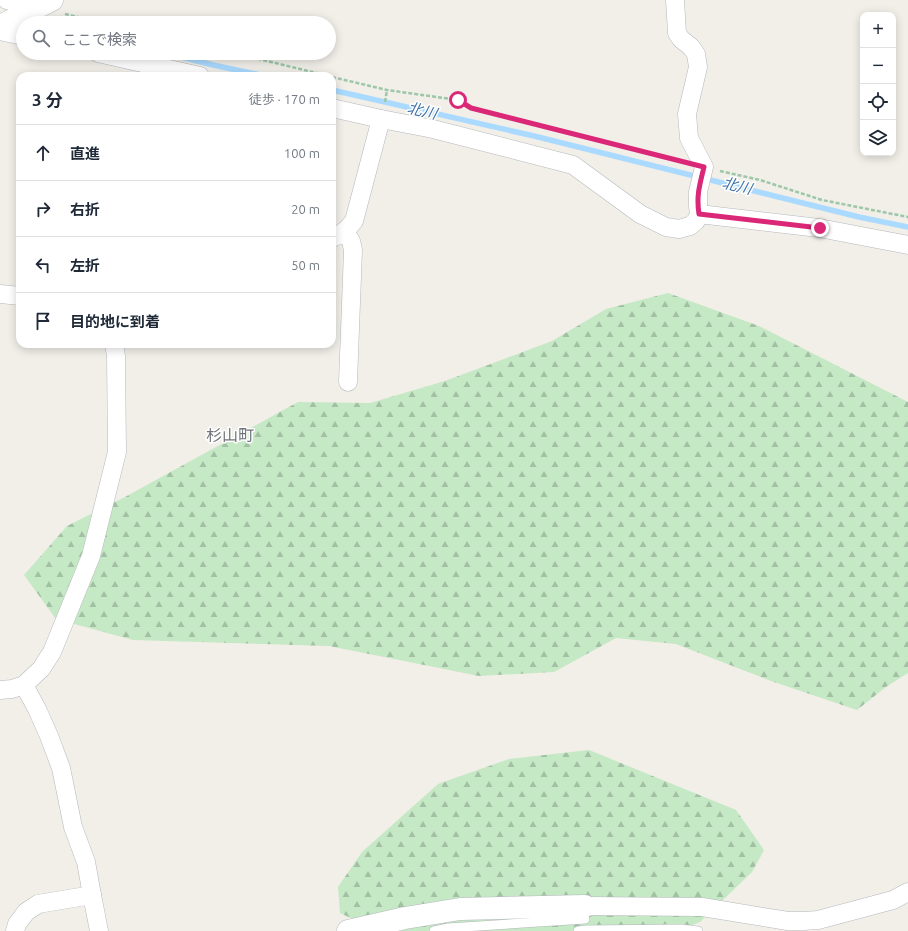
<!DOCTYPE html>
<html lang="ja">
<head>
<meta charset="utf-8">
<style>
	body { margin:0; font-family:Ubuntu,"Noto Sans JP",sans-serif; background:#f2f2f3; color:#1f2937 }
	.controls { position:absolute; right:12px; top:12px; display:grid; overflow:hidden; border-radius:8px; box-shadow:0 2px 10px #0003 }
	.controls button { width:36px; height:36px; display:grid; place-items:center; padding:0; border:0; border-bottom:1px solid #e0e1e3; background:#fff; color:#1f2937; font:20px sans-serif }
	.stop { position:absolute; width:12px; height:12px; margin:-9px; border:3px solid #db2777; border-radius:50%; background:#fff }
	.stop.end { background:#db2777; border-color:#fff; box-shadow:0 1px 4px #0008 }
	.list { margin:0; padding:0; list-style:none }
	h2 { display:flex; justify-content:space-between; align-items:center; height:52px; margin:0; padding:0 16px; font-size:17px }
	h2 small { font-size:13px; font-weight:400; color:#747a83 }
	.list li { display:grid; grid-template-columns:26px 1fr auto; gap:12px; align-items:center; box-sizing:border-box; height:56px; padding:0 16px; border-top:1px solid #e0e1e3 }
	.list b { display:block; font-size:15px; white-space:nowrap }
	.list em { font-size:13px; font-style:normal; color:#747a83 }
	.icon { flex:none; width:22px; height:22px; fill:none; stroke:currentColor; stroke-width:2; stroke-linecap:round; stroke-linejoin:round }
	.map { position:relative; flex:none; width:908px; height:931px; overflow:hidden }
	.search { position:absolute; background:#fff; box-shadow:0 2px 10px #0003; left:16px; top:16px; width:320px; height:44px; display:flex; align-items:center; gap:10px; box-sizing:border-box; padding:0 14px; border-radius:22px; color:#747a83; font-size:15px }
	.panel { position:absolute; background:#fff; box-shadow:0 2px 10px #0003; left:16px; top:72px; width:320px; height:276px; border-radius:12px }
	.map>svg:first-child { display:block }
	.forest { fill:url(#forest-firs) }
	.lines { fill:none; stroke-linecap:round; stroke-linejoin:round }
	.stream { stroke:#aadaff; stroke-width:5.5 }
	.lane-casing { stroke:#b5b8bc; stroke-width:10 }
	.street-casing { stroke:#b5b8bc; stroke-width:19 }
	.secondary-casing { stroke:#b6babf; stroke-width:23 }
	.path { stroke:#9cc7a9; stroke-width:2.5; stroke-dasharray:4 2; stroke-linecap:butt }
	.lane { stroke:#fff; stroke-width:9 }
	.street { stroke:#fff; stroke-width:18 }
	.secondary { stroke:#fff; stroke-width:22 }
	.route { stroke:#db2777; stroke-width:5 }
	.labels { text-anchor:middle; stroke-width:3; stroke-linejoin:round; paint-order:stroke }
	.water-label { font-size:15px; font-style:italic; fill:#4174aa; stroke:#fff }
	.quarter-label { font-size:16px; fill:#70757a; stroke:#fff }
</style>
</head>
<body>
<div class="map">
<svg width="908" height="931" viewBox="0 0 908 931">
	<defs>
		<pattern id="forest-firs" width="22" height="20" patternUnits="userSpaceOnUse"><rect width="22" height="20" fill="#c5e8c5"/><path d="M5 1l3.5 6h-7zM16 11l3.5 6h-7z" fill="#a3c0a4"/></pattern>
	</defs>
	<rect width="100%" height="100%" fill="#f1efe8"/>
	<!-- forest -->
	<g class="forest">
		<path d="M 668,293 L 759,326 L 908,402 L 908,673 L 886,687 L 857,710 L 771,681 L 676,644 L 616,638 L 554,672 L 479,676 L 329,646 L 133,640 L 56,619 L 24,575 L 67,526 L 125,497 L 298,402 L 370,403 L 445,381 L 552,341 L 606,309 Z"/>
		<path d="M 589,750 L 736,810 L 764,850 L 752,872 L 700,922 L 676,931 L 378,931 L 340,913 L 338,887 L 362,852 L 438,784 L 509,759 Z"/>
	</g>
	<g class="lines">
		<!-- stream -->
		<g class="stream">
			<path d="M 29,19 L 45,23"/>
			<path d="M 165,53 L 213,65 L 265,76"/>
			<path d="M 332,90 L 534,136 L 859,217 L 908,227"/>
		</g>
		<!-- lane casing -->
		<g class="lane-casing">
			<g id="lane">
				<path d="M 434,931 L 448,928 L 585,919"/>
				<path d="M 578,931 L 586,930 L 681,929 L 698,931"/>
			</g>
		</g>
		<!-- street casing -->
		<g class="street-casing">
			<g id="street">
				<path d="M 7,0 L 37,8"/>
				<path d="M 0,31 L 23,36"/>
				<path d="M 98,53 L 200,76"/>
				<path d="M 332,108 L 381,119 L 433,129 L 573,165 L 640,214 L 666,227 L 679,229 L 690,226 L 696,221 L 699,214 L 698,206 L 698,192 L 704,167 L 689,138 L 687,114 L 698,67 L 696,54 L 691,47 L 681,39 L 677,33 L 675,0"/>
				<path d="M 699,214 L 819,228 L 908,245"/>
				<path d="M 345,232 L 351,241 L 353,250 L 348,382"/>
				<path d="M 332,238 C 342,235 348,229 354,221 L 381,119"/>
				<path d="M 0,294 L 20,296"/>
				<path d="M 0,690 L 12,689 L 24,685 L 41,669 L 52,652 L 91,556 L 117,452 L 116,356 L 114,344"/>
				<path d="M 92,895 L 99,931"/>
				<path d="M 585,906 L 702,907 L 788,921 L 803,921 L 818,920 L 893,900 L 908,892"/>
				<path d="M 15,931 L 17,924 L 26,912 L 38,904 L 92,895 L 86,862 L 73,827 L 61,768 L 49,736 L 37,709 L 24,685"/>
			</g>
		</g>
		<!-- secondary casing -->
		<g class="secondary-casing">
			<g id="secondary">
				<path d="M 0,26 L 52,0"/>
				<path d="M 348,931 L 405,918 L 460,909 L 585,906"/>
			</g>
		</g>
		<!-- path -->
		<g class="path">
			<path d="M 65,14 L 104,23"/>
			<path d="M 234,53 L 329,76"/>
			<path d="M 205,60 L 207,53"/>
			<path d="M 332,77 L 387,90 L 458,100 L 471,107 L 681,161"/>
			<path d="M 385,102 L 387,90"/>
			<path d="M 720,171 L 760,180 L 822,200 L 908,217"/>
		</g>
		<!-- lane -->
		<use href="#lane" class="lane"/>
		<!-- street -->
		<use href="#street" class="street"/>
		<!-- secondary -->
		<use href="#secondary" class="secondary"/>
	</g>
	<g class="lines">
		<!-- route -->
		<path class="route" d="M 458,100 L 471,108 L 704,167 C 700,184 696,195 699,214 L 820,228"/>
	</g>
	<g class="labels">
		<!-- water labels -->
		<g class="water-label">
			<text transform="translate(422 111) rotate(13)" y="5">北川</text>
			<text transform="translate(737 186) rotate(14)" y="5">北川</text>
		</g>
		<!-- quarter labels -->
		<g class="quarter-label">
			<text x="230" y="441">杉山町</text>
		</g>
	</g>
</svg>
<div class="controls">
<button>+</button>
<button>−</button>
<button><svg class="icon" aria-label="locate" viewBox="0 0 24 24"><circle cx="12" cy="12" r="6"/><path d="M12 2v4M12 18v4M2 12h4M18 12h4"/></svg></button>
<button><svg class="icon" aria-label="layers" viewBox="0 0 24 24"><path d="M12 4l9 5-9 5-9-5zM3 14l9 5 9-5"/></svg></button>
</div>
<div class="stop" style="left:458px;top:100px"></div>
<div class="stop end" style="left:820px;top:228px"></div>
<div class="search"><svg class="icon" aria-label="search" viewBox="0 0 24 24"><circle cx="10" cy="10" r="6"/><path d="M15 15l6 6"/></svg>ここで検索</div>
<section class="panel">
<h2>3 分<small>徒歩 · 170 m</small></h2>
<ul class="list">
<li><svg class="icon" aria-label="ahead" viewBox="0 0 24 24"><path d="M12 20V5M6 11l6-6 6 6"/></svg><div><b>直進</b></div><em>100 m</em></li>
<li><svg class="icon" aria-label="right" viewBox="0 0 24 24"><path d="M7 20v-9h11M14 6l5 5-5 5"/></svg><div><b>右折</b></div><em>20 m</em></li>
<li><svg class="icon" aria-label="left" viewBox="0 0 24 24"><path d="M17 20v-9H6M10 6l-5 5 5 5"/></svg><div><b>左折</b></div><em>50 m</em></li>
<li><svg class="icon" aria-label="arrive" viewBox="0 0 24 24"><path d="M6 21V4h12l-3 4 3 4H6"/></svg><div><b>目的地に到着</b></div></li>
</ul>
</section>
</div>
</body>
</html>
